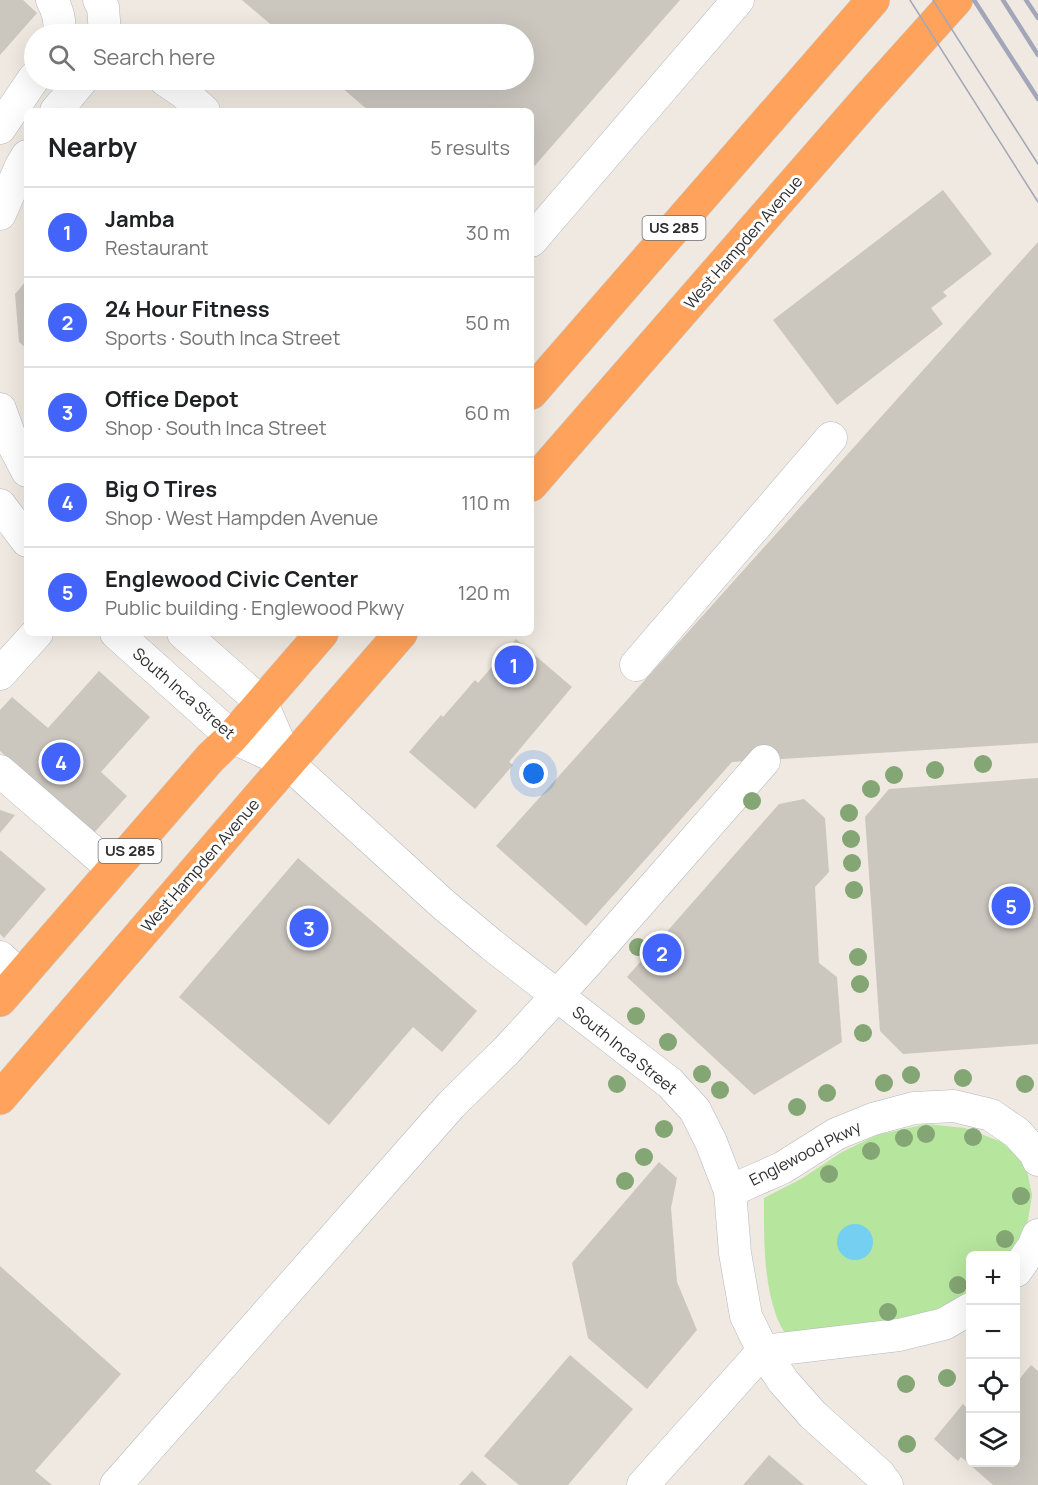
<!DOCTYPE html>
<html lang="en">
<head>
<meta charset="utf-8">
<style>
	body { margin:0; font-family:Manrope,sans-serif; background:#f2f2f2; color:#202124 }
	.controls { position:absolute; right:18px; bottom:18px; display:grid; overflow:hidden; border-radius:9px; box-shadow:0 6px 24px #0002 }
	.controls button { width:54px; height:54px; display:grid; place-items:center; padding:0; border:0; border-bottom:2px solid #e0e0e0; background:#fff; color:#202124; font:30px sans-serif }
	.you { position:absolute; left:534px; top:774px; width:21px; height:21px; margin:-15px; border:4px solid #fff; border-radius:50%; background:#1a73e8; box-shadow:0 0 0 9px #1a73e833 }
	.badge { display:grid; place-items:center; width:39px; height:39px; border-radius:50%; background:#4264fb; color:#fff; font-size:20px; font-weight:700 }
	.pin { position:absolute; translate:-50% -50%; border:3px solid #fff; box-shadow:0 2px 6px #0006 }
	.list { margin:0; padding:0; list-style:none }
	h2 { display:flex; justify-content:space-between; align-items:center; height:78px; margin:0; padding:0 24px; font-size:26px }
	h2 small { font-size:20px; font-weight:400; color:#757577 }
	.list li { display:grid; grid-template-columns:39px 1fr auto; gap:18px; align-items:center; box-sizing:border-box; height:90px; padding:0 24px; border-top:2px solid #e0e0e0 }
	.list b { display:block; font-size:22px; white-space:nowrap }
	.list p { margin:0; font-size:20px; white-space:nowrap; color:#757577 }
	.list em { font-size:20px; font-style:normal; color:#757577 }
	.icon { flex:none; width:33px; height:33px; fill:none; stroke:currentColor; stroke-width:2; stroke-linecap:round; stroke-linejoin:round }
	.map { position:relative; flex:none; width:1038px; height:1485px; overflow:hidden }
	.search { position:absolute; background:#fff; box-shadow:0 6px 24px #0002; left:24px; top:24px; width:510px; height:66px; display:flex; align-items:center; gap:15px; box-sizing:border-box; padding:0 21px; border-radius:33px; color:#757577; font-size:22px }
	.panel { position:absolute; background:#fff; box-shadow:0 6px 24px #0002; left:24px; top:108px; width:510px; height:528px; border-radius:9px }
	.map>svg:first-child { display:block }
	.green { fill:#b6e59e }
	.water { fill:#75cff0 }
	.building { fill:#cbc7bf }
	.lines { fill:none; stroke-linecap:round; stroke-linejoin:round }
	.minor-casing { stroke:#b4b7c1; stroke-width:33 }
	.highway-casing { stroke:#c9c9c9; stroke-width:34 }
	.minor { stroke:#fff; stroke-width:32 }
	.highway { stroke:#ffa35c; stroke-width:33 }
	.tram { stroke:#a3a6b8; stroke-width:1.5 }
	.rail { stroke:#a3a6b8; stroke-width:4.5 }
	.tree { fill:#84a574 }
	.labels { text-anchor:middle; stroke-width:6; stroke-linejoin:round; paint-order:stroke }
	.shield { fill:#fff; stroke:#6d6d6d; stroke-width:1.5 }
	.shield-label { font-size:15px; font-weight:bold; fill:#2e2e2e }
	.street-label { font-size:16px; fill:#2e2e2e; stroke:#fff }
</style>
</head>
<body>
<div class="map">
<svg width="1038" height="1485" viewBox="0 0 1038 1485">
	<rect width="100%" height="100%" fill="#efe9e1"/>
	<!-- green -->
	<path class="green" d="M 926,1124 L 965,1128 L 1002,1142 L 1026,1166 L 1032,1195 L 1026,1232 L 1010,1255 L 970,1256 L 970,1290 L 945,1310 L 802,1335 L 786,1336 C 783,1329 778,1322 776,1315 C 763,1278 764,1236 764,1198 L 801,1179 L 842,1152 L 877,1135 Z"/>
	<!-- water -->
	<circle class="water" cx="855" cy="1242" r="18"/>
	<!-- building -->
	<g class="building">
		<path d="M 0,0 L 23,0 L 37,13 L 0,55 Z"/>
		<path d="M 242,0 L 680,0 L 531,170 L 531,111 L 369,111 L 333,80 L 524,80 L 524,34 L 282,34 Z"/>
		<path d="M 943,190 L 992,254 L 943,292 L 947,296 L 931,308 L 943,324 L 837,405 L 773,320 Z"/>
		<path d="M 1038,242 L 1038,743 L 732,762 L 586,926 L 496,846 Z"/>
		<path d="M 27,280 L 27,349 L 19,342 L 15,294 Z"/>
		<path d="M 516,639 L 572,687 L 509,762 L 513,765 L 475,809 L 409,752 L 441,715 L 443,717 L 475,680 L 478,683 Z"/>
		<path d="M 99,671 L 150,717 L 101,772 L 127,796 L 93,834 L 0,751 L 0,710 L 12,697 L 48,728 Z"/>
		<path d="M 1038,778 L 1038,1044 L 903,1054 L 880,1031 L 865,817 L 889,789 Z"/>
		<path d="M 804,799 L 825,818 L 829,872 L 815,887 L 819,963 L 837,977 L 842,1042 L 754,1095 L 627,977 L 779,804 Z"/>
		<path d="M 0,810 L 15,815 L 0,833 Z"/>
		<path d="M 0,850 L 46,889 L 4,938 L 0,934 Z"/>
		<path d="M 298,858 L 477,1011 L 442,1052 L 413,1027 L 329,1125 L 179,997 Z"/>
		<path d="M 659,1162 L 677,1178 L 671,1208 L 677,1282 L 697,1330 L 647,1389 L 588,1338 L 572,1263 Z"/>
		<path d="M 0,1266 L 121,1374 L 35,1471 L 52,1485 L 0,1485 Z"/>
		<path d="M 570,1355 L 633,1409 L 568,1485 L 519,1485 L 484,1456 Z"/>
		<path d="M 1031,1365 L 1038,1371 L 1038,1485 L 993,1485 L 961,1457 L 958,1461 L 934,1439 L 963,1404 L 970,1411 L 970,1462 L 1016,1462 L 1016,1383 Z"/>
		<path d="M 769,1455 L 804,1485 L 743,1485 Z"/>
		<path d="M 472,1471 L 487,1485 L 459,1485 Z"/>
	</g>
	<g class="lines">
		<!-- minor casing -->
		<g class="minor-casing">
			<g id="minor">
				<path d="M 52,0 C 58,11 61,22 59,34"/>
				<path d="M 99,0 L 103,7 L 105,34"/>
				<path d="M 165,80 L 184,93 L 204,111"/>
				<path d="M 56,111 L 82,80"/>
				<path d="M 0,128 L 34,78"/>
				<path d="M 0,214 L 21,166 L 27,156"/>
				<path d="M 531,241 L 738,0"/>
				<path d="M 0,409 L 12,442 L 27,471"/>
				<path d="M 0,505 L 27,541"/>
				<path d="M 116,633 L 232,737 L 288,763 L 444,905 L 492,945 L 670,1083 L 695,1110 L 711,1142 L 730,1191 L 735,1253 L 746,1316 L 763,1351 L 783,1381 L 813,1415 L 879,1474 L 887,1485"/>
				<path d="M 183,633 L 262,703 L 288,763"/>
				<path d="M 636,665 L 831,438"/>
				<path d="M 0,674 L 37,633"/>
				<path d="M 0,771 L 114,870"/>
				<path d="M 0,957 L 21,976"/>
				<path d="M 730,1191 L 782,1168 L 836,1134 L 873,1119 L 914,1108 L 954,1106 L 991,1115 L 1017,1133 L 1035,1153 L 1038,1160"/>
				<path d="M 1016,1271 L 1033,1247 L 1038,1235"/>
				<path d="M 763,1351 L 899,1335 L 944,1324 L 970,1309"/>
				<path d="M 116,1485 L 451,1105 L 507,1050 L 585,965 L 764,761"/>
				<path d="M 643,1485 L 763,1351"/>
			</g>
		</g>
		<!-- highway casing -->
		<g class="highway-casing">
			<g id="highway">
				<path d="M 531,393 L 873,0"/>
				<path d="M 531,485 L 868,98 L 956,0"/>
				<path d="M 0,1000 L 211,757 L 232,737 L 322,633"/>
				<path d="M 0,1098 L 256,800 L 401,633"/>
			</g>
		</g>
		<!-- minor -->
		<use href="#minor" class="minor"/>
		<!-- highway -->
		<use href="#highway" class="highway"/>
		<!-- tram -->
		<g class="tram">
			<path d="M 910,0 L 1038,202"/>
			<path d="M 933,0 L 1038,164"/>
		</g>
		<!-- rail -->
		<g class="rail">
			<path d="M 974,0 L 1038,99"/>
			<path d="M 1003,0 L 1038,55"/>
			<path d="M 1026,0 L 1038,18"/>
		</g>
	</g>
	<!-- trees -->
	<g class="tree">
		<circle cx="983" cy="764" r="9"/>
		<circle cx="935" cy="770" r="9"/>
		<circle cx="894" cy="775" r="9"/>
		<circle cx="871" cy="789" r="9"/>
		<circle cx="752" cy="801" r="9"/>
		<circle cx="849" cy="813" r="9"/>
		<circle cx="851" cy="839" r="9"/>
		<circle cx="852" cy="863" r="9"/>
		<circle cx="854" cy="890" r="9"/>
		<circle cx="638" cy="947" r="9"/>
		<circle cx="858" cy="957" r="9"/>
		<circle cx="860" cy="984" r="9"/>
		<circle cx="636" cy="1016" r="9"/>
		<circle cx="863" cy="1033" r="9"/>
		<circle cx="668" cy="1042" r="9"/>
		<circle cx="702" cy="1074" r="9"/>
		<circle cx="911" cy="1075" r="9"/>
		<circle cx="963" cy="1078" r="9"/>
		<circle cx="884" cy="1083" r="9"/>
		<circle cx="617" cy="1084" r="9"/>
		<circle cx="1025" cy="1084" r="9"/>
		<circle cx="720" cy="1090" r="9"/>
		<circle cx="827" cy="1093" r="9"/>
		<circle cx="797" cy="1107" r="9"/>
		<circle cx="664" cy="1129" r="9"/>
		<circle cx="926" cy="1134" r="9"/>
		<circle cx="973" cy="1137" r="9"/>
		<circle cx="904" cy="1138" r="9"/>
		<circle cx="871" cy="1151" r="9"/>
		<circle cx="644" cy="1157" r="9"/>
		<circle cx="829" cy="1174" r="9"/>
		<circle cx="625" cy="1181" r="9"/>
		<circle cx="1021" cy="1196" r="9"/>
		<circle cx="1005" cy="1239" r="9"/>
		<circle cx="958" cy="1285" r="9"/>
		<circle cx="888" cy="1312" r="9"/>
		<circle cx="947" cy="1378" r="9"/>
		<circle cx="906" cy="1384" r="9"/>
		<circle cx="907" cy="1444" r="9"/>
	</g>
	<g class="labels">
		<!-- shield labels -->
		<g class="shield">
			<rect x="642.5" y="216" width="63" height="24" rx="4.5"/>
			<rect x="98.5" y="839" width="63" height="24" rx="4.5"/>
		</g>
		<g class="shield-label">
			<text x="674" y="233">US 285</text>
			<text x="130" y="856">US 285</text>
		</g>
		<!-- street labels -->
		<g class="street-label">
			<text transform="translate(743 242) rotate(-49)" y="6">West Hampden Avenue</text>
			<text transform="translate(184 693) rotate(41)" y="6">South Inca Street</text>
			<text transform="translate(200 865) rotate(-49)" y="6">West Hampden Avenue</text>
			<text transform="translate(625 1050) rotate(39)" y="6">South Inca Street</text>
			<text transform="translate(805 1153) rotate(-27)" y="6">Englewood Pkwy</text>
		</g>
	</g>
</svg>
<div class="controls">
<button>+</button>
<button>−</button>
<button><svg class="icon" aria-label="locate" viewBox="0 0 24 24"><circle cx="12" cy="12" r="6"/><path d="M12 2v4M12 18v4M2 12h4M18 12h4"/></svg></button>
<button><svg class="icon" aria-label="layers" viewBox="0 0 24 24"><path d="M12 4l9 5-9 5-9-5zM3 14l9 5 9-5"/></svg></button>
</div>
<div class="you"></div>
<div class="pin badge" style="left:514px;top:665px">1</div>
<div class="pin badge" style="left:662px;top:953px">2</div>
<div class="pin badge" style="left:309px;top:928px">3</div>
<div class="pin badge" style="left:61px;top:762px">4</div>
<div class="pin badge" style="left:1011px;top:906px">5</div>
<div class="search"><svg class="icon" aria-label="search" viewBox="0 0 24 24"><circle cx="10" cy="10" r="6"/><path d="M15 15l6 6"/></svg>Search here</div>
<section class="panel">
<h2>Nearby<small>5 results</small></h2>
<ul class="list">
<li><span class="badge">1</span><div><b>Jamba</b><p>Restaurant</p></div><em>30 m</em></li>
<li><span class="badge">2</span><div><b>24 Hour Fitness</b><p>Sports · South Inca Street</p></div><em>50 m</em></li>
<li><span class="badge">3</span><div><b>Office Depot</b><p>Shop · South Inca Street</p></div><em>60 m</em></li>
<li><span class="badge">4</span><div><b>Big O Tires</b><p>Shop · West Hampden Avenue</p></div><em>110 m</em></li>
<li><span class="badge">5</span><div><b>Englewood Civic Center</b><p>Public building · Englewood Pkwy</p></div><em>120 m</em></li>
</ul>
</section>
</div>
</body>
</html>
